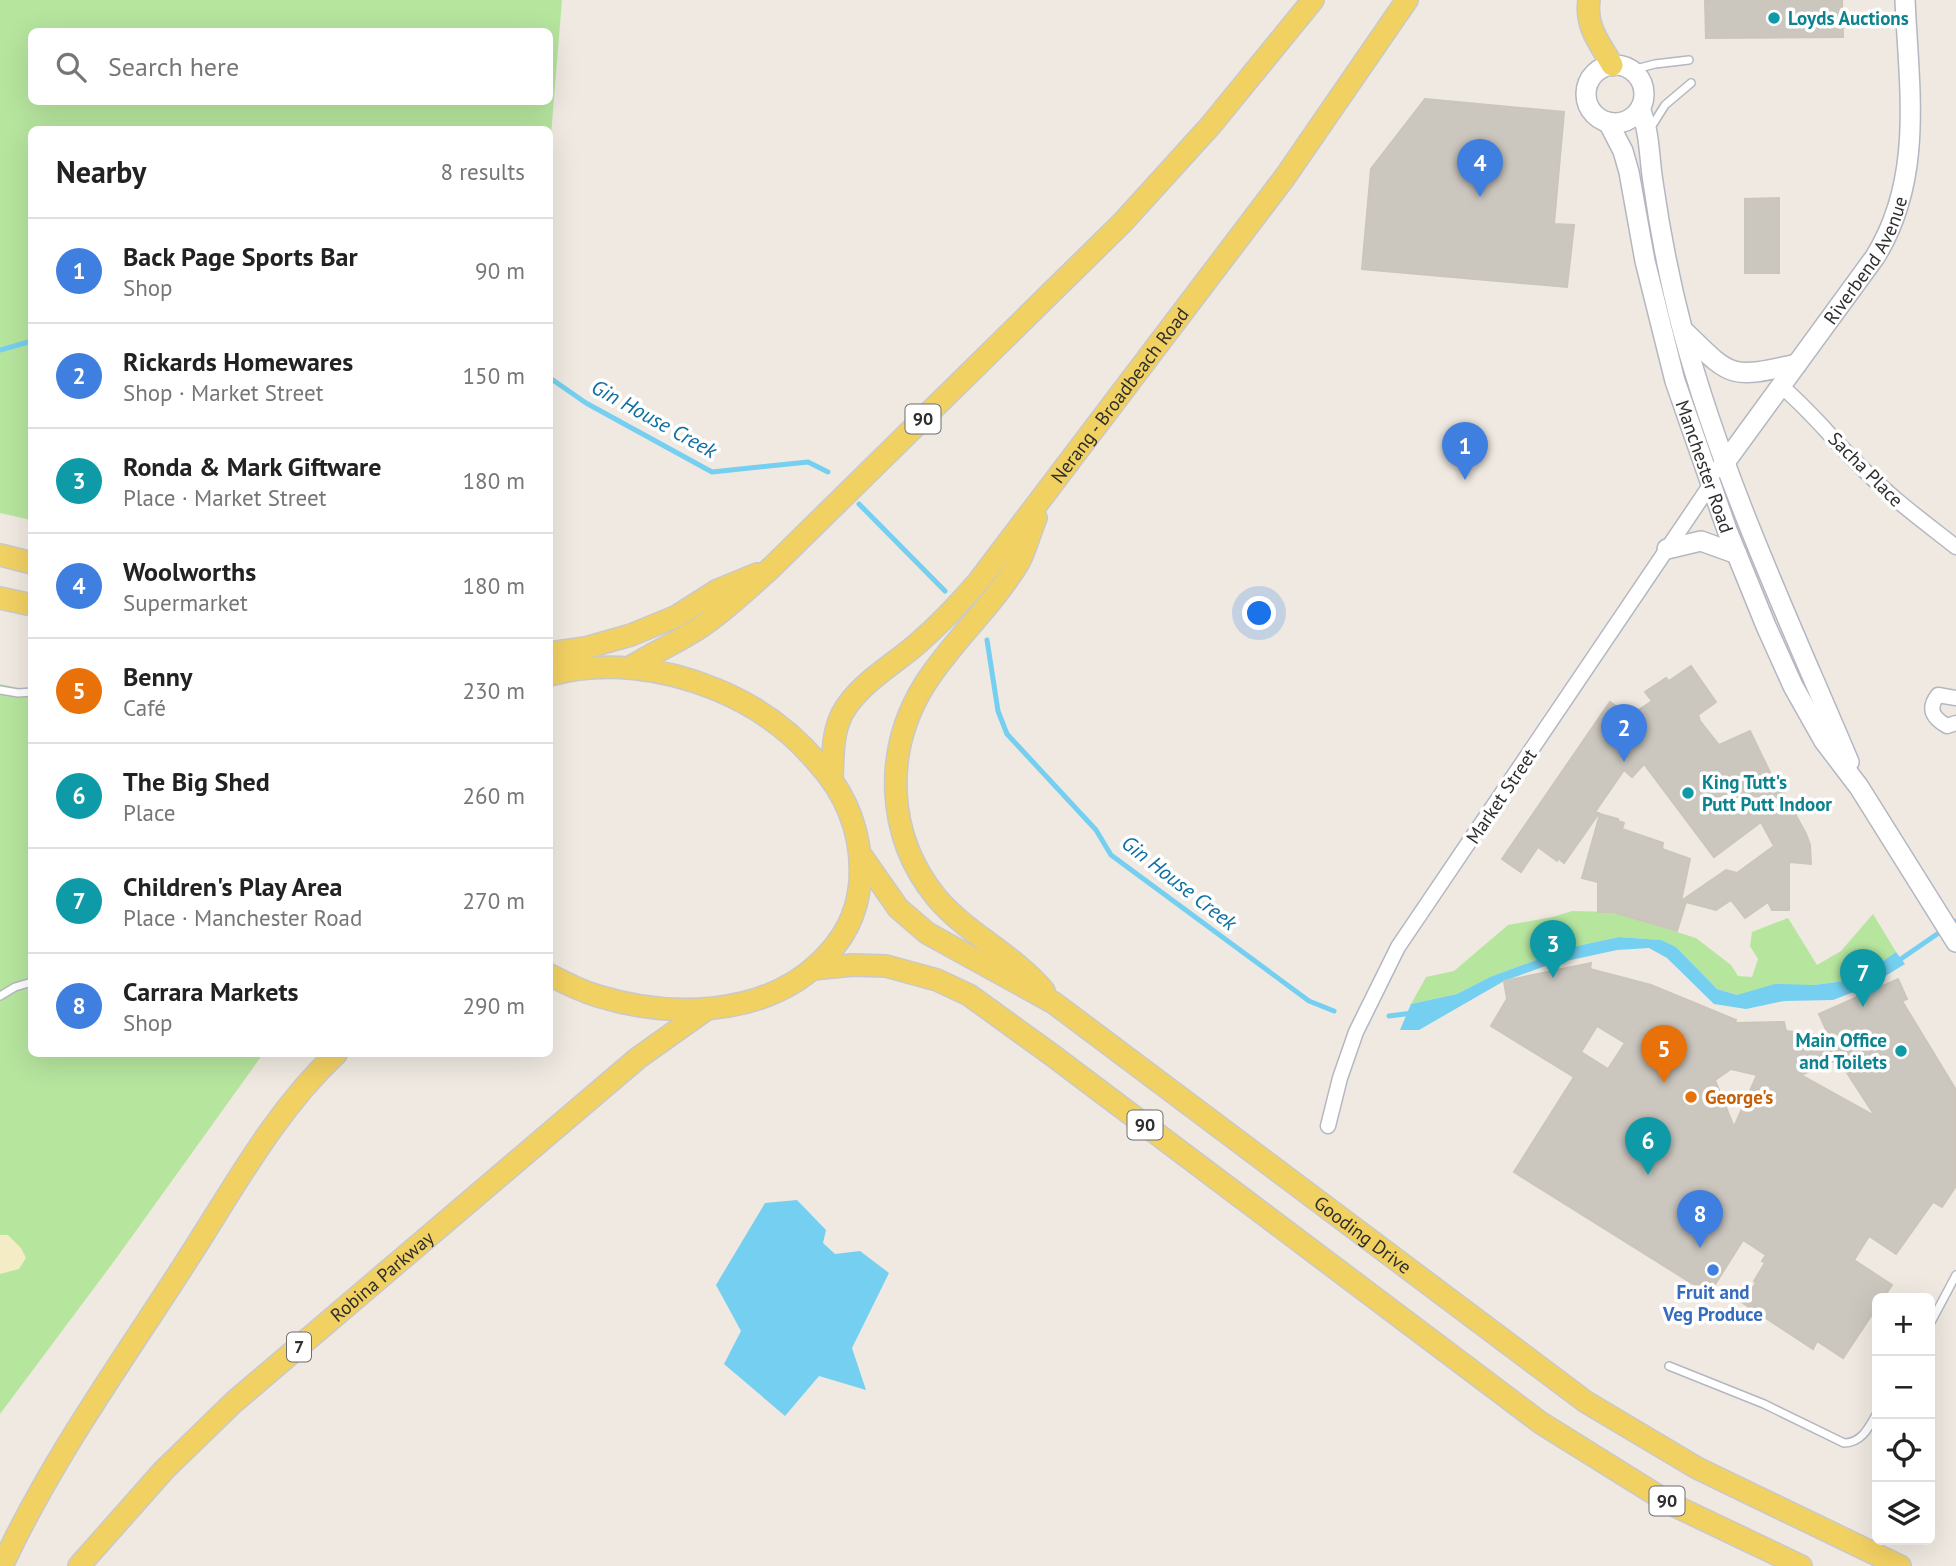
<!DOCTYPE html>
<html lang="en">
<head>
<meta charset="utf-8">
<style>
	body { margin:0; font-family:"PT Sans",sans-serif; background:#f6f6f6; color:#222 }
	.controls { position:absolute; right:21px; bottom:21px; display:grid; overflow:hidden; border-radius:10px; box-shadow:0 7px 28px #0002 }
	.controls button { width:63px; height:63px; display:grid; place-items:center; padding:0; border:0; border-bottom:2px solid #e0e0e0; background:#fff; color:#222; font:35px sans-serif }
	.you { position:absolute; left:1260px; top:614px; width:24px; height:24px; margin:-18px; border:5px solid #fff; border-radius:50%; background:#1a73e8; box-shadow:0 0 0 10px #1a73e833 }
	.badge { display:grid; place-items:center; width:46px; height:46px; border-radius:50%; background:#4264fb; color:#fff; font-size:23px; font-weight:700 }
	.pin { position:absolute; translate:-50% -58px; filter:drop-shadow(0 2px 4px #0008) }
	.pin::after { content:''; position:absolute; top:37px; width:24px; height:21px; background:inherit; clip-path:polygon(0 0,100% 0,50% 100%) }
	.list { margin:0; padding:0; list-style:none }
	h2 { display:flex; justify-content:space-between; align-items:center; height:91px; margin:0; padding:0 28px; font-size:30px }
	h2 small { font-size:23px; font-weight:400; color:#767676 }
	.list li { display:grid; grid-template-columns:46px 1fr auto; gap:21px; align-items:center; box-sizing:border-box; height:105px; padding:0 28px; border-top:2px solid #e0e0e0 }
	.list b { display:block; font-size:26px; white-space:nowrap }
	.list p { margin:0; font-size:23px; white-space:nowrap; color:#767676 }
	.list em { font-size:23px; font-style:normal; color:#767676 }
	.icon { flex:none; width:38px; height:38px; fill:none; stroke:currentColor; stroke-width:2; stroke-linecap:round; stroke-linejoin:round }
	.map { position:relative; flex:none; width:1956px; height:1566px; overflow:hidden }
	.search { position:absolute; background:#fff; box-shadow:0 7px 28px #0002; left:28px; top:28px; width:525px; height:77px; display:flex; align-items:center; gap:18px; box-sizing:border-box; padding:0 24px; border-radius:10px; color:#767676; font-size:26px }
	.panel { position:absolute; background:#fff; box-shadow:0 7px 28px #0002; left:28px; top:126px; width:525px; height:931px; border-radius:10px }
	.map>svg:first-child { display:block }
	.green { fill:#b6e59e; fill-rule:evenodd }
	.sand { fill:#f3ecc5 }
	.water { fill:#75cff0 }
	.lines { fill:none; stroke-linecap:round; stroke-linejoin:round }
	.stream { stroke:#75cff0; stroke-width:5 }
	.building { fill:#cbc7bf; stroke:#cbc5ba; stroke-width:2; fill-rule:evenodd }
	.lane-casing { stroke:#b4b7c1; stroke-width:10 }
	.street-casing { stroke:#b4b7c1; stroke-width:17 }
	.secondary-casing { stroke:#b4b7c1; stroke-width:22 }
	.primary-casing { stroke:#c9c9c9; stroke-width:24 }
	.lane { stroke:#fff; stroke-width:7 }
	.street { stroke:#fff; stroke-width:14 }
	.secondary { stroke:#fff; stroke-width:19 }
	.primary { stroke:#f2d163; stroke-width:21 }
	.culture-dot { fill:#0f9aa8; stroke:#fff; stroke-width:2.5 }
	.food-dot { fill:#e8710a; stroke:#fff; stroke-width:2.5 }
	.shop-dot { fill:#3f7fe0; stroke:#fff; stroke-width:2.5 }
	.labels { text-anchor:middle; stroke-width:7; stroke-linejoin:round; paint-order:stroke }
	.shield { fill:#fff; stroke:#6d6d6d; stroke-width:2 }
	.shield-label { font-size:18px; font-weight:bold; fill:#2e2e2e }
	.culture-label { font-size:19px; font-weight:bold; fill:#0d838f; stroke:#fff; text-anchor:start }
	.street-label { font-size:19px; fill:#2e2e2e; stroke:#fff }
	.food-label { font-size:19px; font-weight:bold; fill:#c56008; stroke:#fff; text-anchor:start }
	.shop-label { font-size:19px; font-weight:bold; fill:#366cbe; stroke:#fff }
	.water-label { font-size:21px; font-style:italic; fill:#0d6fa3; stroke:#fff }
</style>
</head>
<body>
<div class="map">
<svg width="1956" height="1566" viewBox="0 0 1956 1566">
	<rect width="100%" height="100%" fill="#efe9e1"/>
	<!-- green -->
	<g class="green">
		<path d="M 0,0 L 562,0 L 550,148 L 550,130 L 32,130 L 31,520 L 0,513 ZM 32,32 L 550,32 L 550,102 L 32,102 Z"/>
		<path d="M 0,684 L 31,691 L 32,1054 L 263,1054 L 115,1260 L 0,1414 Z"/>
		<path d="M 1572,911 L 1613,912 L 1696,938 L 1731,965 L 1738,976 L 1752,977 L 1758,959 L 1750,946 L 1752,932 L 1788,918 L 1817,965 L 1841,951 L 1873,914 L 1896,952 L 1864,974 L 1844,981 L 1737,995 L 1717,989 L 1676,947 L 1660,940 L 1619,937 L 1577,946 L 1525,964 L 1490,977 L 1457,994 L 1411,1004 L 1426,977 L 1454,971 L 1508,925 L 1553,917 Z"/>
	</g>
	<!-- sand -->
	<path class="sand" d="M 0,1235 L 8,1235 L 21,1248 L 26,1258 L 19,1269 L 0,1274 Z"/>
	<!-- water -->
	<g class="water">
		<path d="M 1619,937 L 1661,940 L 1676,947 L 1717,989 L 1737,995 L 1775,984 L 1814,985 L 1844,981 L 1864,974 L 1896,952 L 1905,964 L 1869,986 L 1833,1000 L 1784,1001 L 1746,1009 L 1714,1004 L 1667,958 L 1649,948 L 1617,950 L 1548,965 L 1504,981 L 1419,1030 L 1400,1030 L 1411,1004 L 1457,994 L 1490,977 L 1525,964 L 1577,946 Z"/>
		<path d="M 797,1200 L 826,1230 L 823,1243 L 835,1254 L 860,1251 L 889,1273 L 852,1348 L 866,1390 L 819,1376 L 785,1416 L 724,1364 L 741,1331 L 716,1285 L 765,1203 Z"/>
	</g>
	<g class="lines">
		<!-- stream -->
		<g class="stream">
			<path d="M 0,350 L 32,341"/>
			<path d="M 550,378 L 586,403 L 712,472 L 808,462 L 828,472"/>
			<path d="M 859,504 L 945,591"/>
			<path d="M 987,640 L 998,711 L 1007,734 L 1096,830 L 1111,855 L 1309,1001 L 1334,1011"/>
			<path d="M 1898,961 L 1956,921"/>
			<path d="M 1389,1016 L 1413,1013"/>
		</g>
	</g>
	<!-- building -->
	<g class="building">
		<path d="M 1705,0 L 1842,0 L 1843,37 L 1706,38 Z"/>
		<path d="M 1425,99 L 1564,112 L 1554,224 L 1574,225 L 1567,287 L 1362,269 L 1371,169 Z"/>
		<path d="M 1779,198 L 1779,273 L 1745,273 L 1745,199 Z"/>
		<path d="M 1691,666 L 1716,702 L 1698,715 L 1700,721 L 1719,745 L 1750,731 L 1780,793 L 1783,792 L 1806,834 L 1810,845 L 1811,864 L 1789,862 L 1789,910 L 1772,910 L 1768,902 L 1745,918 L 1731,900 L 1716,910 L 1686,902 L 1677,931 L 1613,912 L 1598,912 L 1598,882 L 1582,878 L 1600,814 L 1618,819 L 1618,821 L 1624,823 L 1622,829 L 1663,843 L 1662,849 L 1690,859 L 1681,901 L 1726,870 L 1737,873 L 1774,846 L 1761,822 L 1714,857 L 1644,764 L 1632,777 L 1624,770 L 1595,812 L 1599,813 L 1564,863 L 1558,858 L 1557,861 L 1538,847 L 1521,872 L 1502,859 L 1610,702 L 1630,716 L 1652,701 L 1645,692 L 1666,678 L 1669,681 Z"/>
		<path d="M 1591,963 L 1590,969 L 1651,985 L 1736,1020 L 1735,1023 L 1784,1022 L 1786,1031 L 1829,1036 L 1819,1014 L 1898,979 L 1907,999 L 1902,1001 L 1956,1090 L 1956,1186 L 1942,1207 L 1933,1202 L 1896,1254 L 1869,1236 L 1854,1260 L 1892,1285 L 1883,1298 L 1877,1298 L 1877,1307 L 1843,1358 L 1817,1341 L 1813,1349 L 1743,1303 L 1756,1283 L 1754,1281 L 1765,1263 L 1762,1261 L 1766,1255 L 1743,1240 L 1709,1294 L 1514,1172 L 1574,1077 L 1491,1026 L 1507,999 L 1504,981 ZM 1597,1026 L 1625,1043 L 1608,1069 L 1581,1052 ZM 1838,1059 L 1875,1116 L 1801,1075 ZM 1731,1069 L 1757,1075 L 1734,1127 L 1715,1080 Z"/>
	</g>
	<g class="lines">
		<!-- lane casing -->
		<g class="lane-casing">
			<g id="lane">
				<path d="M 1632,70 L 1655,64 L 1689,60"/>
				<path d="M 1650,129 L 1665,105 L 1691,83"/>
				<path d="M 0,690 L 18,693 L 32,692"/>
				<path d="M 0,996 L 15,987 L 32,982"/>
				<path d="M 1930,1324 L 1956,1275"/>
				<path d="M 1669,1366 L 1764,1404 L 1844,1443 C 1862,1443 1869,1427 1877,1413"/>
			</g>
		</g>
		<!-- street casing -->
		<g class="street-casing">
			<g id="street">
				<path d="M 1781,386 C 1811,411 1833,440 1861,467 C 1890,497 1923,521 1956,547"/>
				<path d="M 1956,698 L 1938,695 C 1927,709 1933,718 1947,726 L 1956,723"/>
				<path d="M 1328,1126 L 1340,1078 L 1356,1032 L 1398,947 L 1711,484"/>
			</g>
		</g>
		<!-- secondary casing -->
		<g class="secondary-casing">
			<g id="secondary">
				<circle cx="1615" cy="94" r="29"/>
				<path d="M 1640,109 C 1650,131 1649,158 1653,182 C 1660,231 1670,283 1683,332 C 1723,480 1789,620 1849,762"/>
				<path id="s1" d="M 1608,122 L 1623,151 L 1629,172 L 1645,261 L 1675,381 L 1727,530 L 1766,626 L 1793,686 L 1824,741 L 1859,787 L 1956,942"/>
				<path d="M 1683,330 C 1732,378 1729,379 1797,364"/>
				<path id="s2" d="M 1721,468 L 1875,257 C 1924,178 1909,89 1905,0"/>
				<path d="M 1667,549 L 1701,541 L 1737,554"/>
			</g>
		</g>
		<!-- primary casing -->
		<g class="primary-casing">
			<g id="primary">
				<path d="M 1589,0 C 1585,27 1600,43 1612,65"/>
				<path d="M 1036,518 C 1030,532 1026,549 1019,562 C 992,607 952,641 925,684 C 883,751 886,835 936,897 C 967,934 1013,954 1044,991"/>
				<path d="M 0,555 L 32,563"/>
				<path d="M 0,598 L 32,605"/>
				<path d="M 550,653 L 585,648 L 631,635 L 677,616 L 718,590 L 757,574"/>
				<path d="M 629,668 C 654,652 681,641 705,624 C 729,607 750,587 772,567 L 1123,222 L 1211,125 L 1313,0"/>
				<path d="M 550,675 C 604,660 664,668 715,689 C 755,705 789,729 817,762 C 848,796 863,836 860,882 C 857,916 843,941 818,964 C 761,1017 669,1018 598,996 C 581,991 565,983 550,975"/>
				<path id="s3" d="M 832,778 C 833,757 832,734 842,714 C 858,684 892,666 917,644 C 939,625 959,604 978,582 L 1285,177 L 1407,0"/>
				<path id="s4" d="M 861,855 L 898,908 L 927,933 L 1054,1003 L 1586,1402 L 1697,1468 L 1900,1566"/>
				<path d="M 813,969 L 853,965 L 886,966 L 937,980 L 969,995 L 1052,1055 L 1541,1423 L 1671,1504 L 1801,1566"/>
				<path d="M 2,1566 C 51,1460 121,1363 184,1265 C 231,1193 273,1113 336,1054"/>
				<path id="s5" d="M 79,1566 L 164,1470 L 234,1402 L 638,1058 L 707,1009"/>
			</g>
		</g>
		<!-- lane -->
		<use href="#lane" class="lane"/>
		<!-- street -->
		<use href="#street" class="street"/>
		<!-- secondary -->
		<use href="#secondary" class="secondary"/>
		<!-- primary -->
		<use href="#primary" class="primary"/>
	</g>
	<!-- markers -->
	<g class="culture-dot">
		<circle cx="1774" cy="18" r="7"/>
		<circle cx="1688" cy="793" r="7"/>
		<circle cx="1901" cy="1051" r="7"/>
	</g>
	<circle class="food-dot" cx="1691" cy="1097" r="7"/>
	<circle class="shop-dot" cx="1713" cy="1270" r="7"/>
	<g class="labels">
		<!-- shield labels -->
		<g class="shield">
			<rect x="905.5" y="404.5" width="35" height="29" rx="5"/>
			<rect x="1127.5" y="1110.5" width="35" height="29" rx="5"/>
			<rect x="287" y="1332.5" width="24" height="29" rx="5"/>
			<rect x="1649.5" y="1486.5" width="35" height="29" rx="5"/>
		</g>
		<g class="shield-label">
			<text x="923" y="425">90</text>
			<text x="1145" y="1131">90</text>
			<text x="299" y="1353">7</text>
			<text x="1667" y="1507">90</text>
		</g>
		<!-- culture labels -->
		<g class="culture-label">
			<text x="1788" y="25">Loyds Auctions</text>
			<text x="1702" y="789">King Tutt's<tspan x="1702" dy="22">Putt Putt Indoor</tspan></text>
			<text x="1887" y="1047" text-anchor="end">Main Office<tspan x="1887" dy="22">and Toilets</tspan></text>
		</g>
		<!-- street labels -->
		<g class="street-label">
			<text dy="7" stroke="none"><textPath href="#s2" startOffset="254">Riverbend Avenue</textPath></text>
			<text dy="7" stroke="none"><textPath href="#s3" startOffset="490">Nerang - Broadbeach Road</textPath></text>
			<text dy="7" stroke="none"><textPath href="#s1" startOffset="359">Manchester Road</textPath></text>
			<text transform="translate(1866 469) rotate(45)" y="7">Sacha Place</text>
			<text transform="translate(1501 796) rotate(-56)" y="7">Market Street</text>
			<text dy="7" stroke="none"><textPath href="#s4" startOffset="634">Gooding Drive</textPath></text>
			<text dy="7" stroke="none"><textPath href="#s5" startOffset="420">Robina Parkway</textPath></text>
		</g>
		<!-- food labels -->
		<g class="food-label">
			<text x="1705" y="1104">George's</text>
		</g>
		<!-- shop labels -->
		<g class="shop-label">
			<text x="1713" y="1299">Fruit and<tspan x="1713" dy="22">Veg Produce</tspan></text>
		</g>
		<!-- water labels -->
		<g class="water-label">
			<text transform="translate(654 419) rotate(29)" y="7">Gin House Creek</text>
			<text transform="translate(1179 883) rotate(38)" y="7">Gin House Creek</text>
		</g>
	</g>
</svg>
<div class="controls">
<button>+</button>
<button>−</button>
<button><svg class="icon" aria-label="locate" viewBox="0 0 24 24"><circle cx="12" cy="12" r="6"/><path d="M12 2v4M12 18v4M2 12h4M18 12h4"/></svg></button>
<button><svg class="icon" aria-label="layers" viewBox="0 0 24 24"><path d="M12 4l9 5-9 5-9-5zM3 14l9 5 9-5"/></svg></button>
</div>
<div class="you"></div>
<div class="pin badge" style="left:1465px;top:480px;background:#3f7fe0">1</div>
<div class="pin badge" style="left:1624px;top:762px;background:#3f7fe0">2</div>
<div class="pin badge" style="left:1553px;top:978px;background:#0f9aa8">3</div>
<div class="pin badge" style="left:1480px;top:197px;background:#3f7fe0">4</div>
<div class="pin badge" style="left:1664px;top:1083px;background:#e8710a">5</div>
<div class="pin badge" style="left:1648px;top:1175px;background:#0f9aa8">6</div>
<div class="pin badge" style="left:1863px;top:1007px;background:#0f9aa8">7</div>
<div class="pin badge" style="left:1700px;top:1248px;background:#3f7fe0">8</div>
<div class="search"><svg class="icon" aria-label="search" viewBox="0 0 24 24"><circle cx="10" cy="10" r="6"/><path d="M15 15l6 6"/></svg>Search here</div>
<section class="panel">
<h2>Nearby<small>8 results</small></h2>
<ul class="list">
<li><span class="badge" style="background:#3f7fe0">1</span><div><b>Back Page Sports Bar</b><p>Shop</p></div><em>90 m</em></li>
<li><span class="badge" style="background:#3f7fe0">2</span><div><b>Rickards Homewares</b><p>Shop · Market Street</p></div><em>150 m</em></li>
<li><span class="badge" style="background:#0f9aa8">3</span><div><b>Ronda &amp; Mark Giftware</b><p>Place · Market Street</p></div><em>180 m</em></li>
<li><span class="badge" style="background:#3f7fe0">4</span><div><b>Woolworths</b><p>Supermarket</p></div><em>180 m</em></li>
<li><span class="badge" style="background:#e8710a">5</span><div><b>Benny</b><p>Café</p></div><em>230 m</em></li>
<li><span class="badge" style="background:#0f9aa8">6</span><div><b>The Big Shed</b><p>Place</p></div><em>260 m</em></li>
<li><span class="badge" style="background:#0f9aa8">7</span><div><b>Children's Play Area</b><p>Place · Manchester Road</p></div><em>270 m</em></li>
<li><span class="badge" style="background:#3f7fe0">8</span><div><b>Carrara Markets</b><p>Shop</p></div><em>290 m</em></li>
</ul>
</section>
</div>
</body>
</html>
